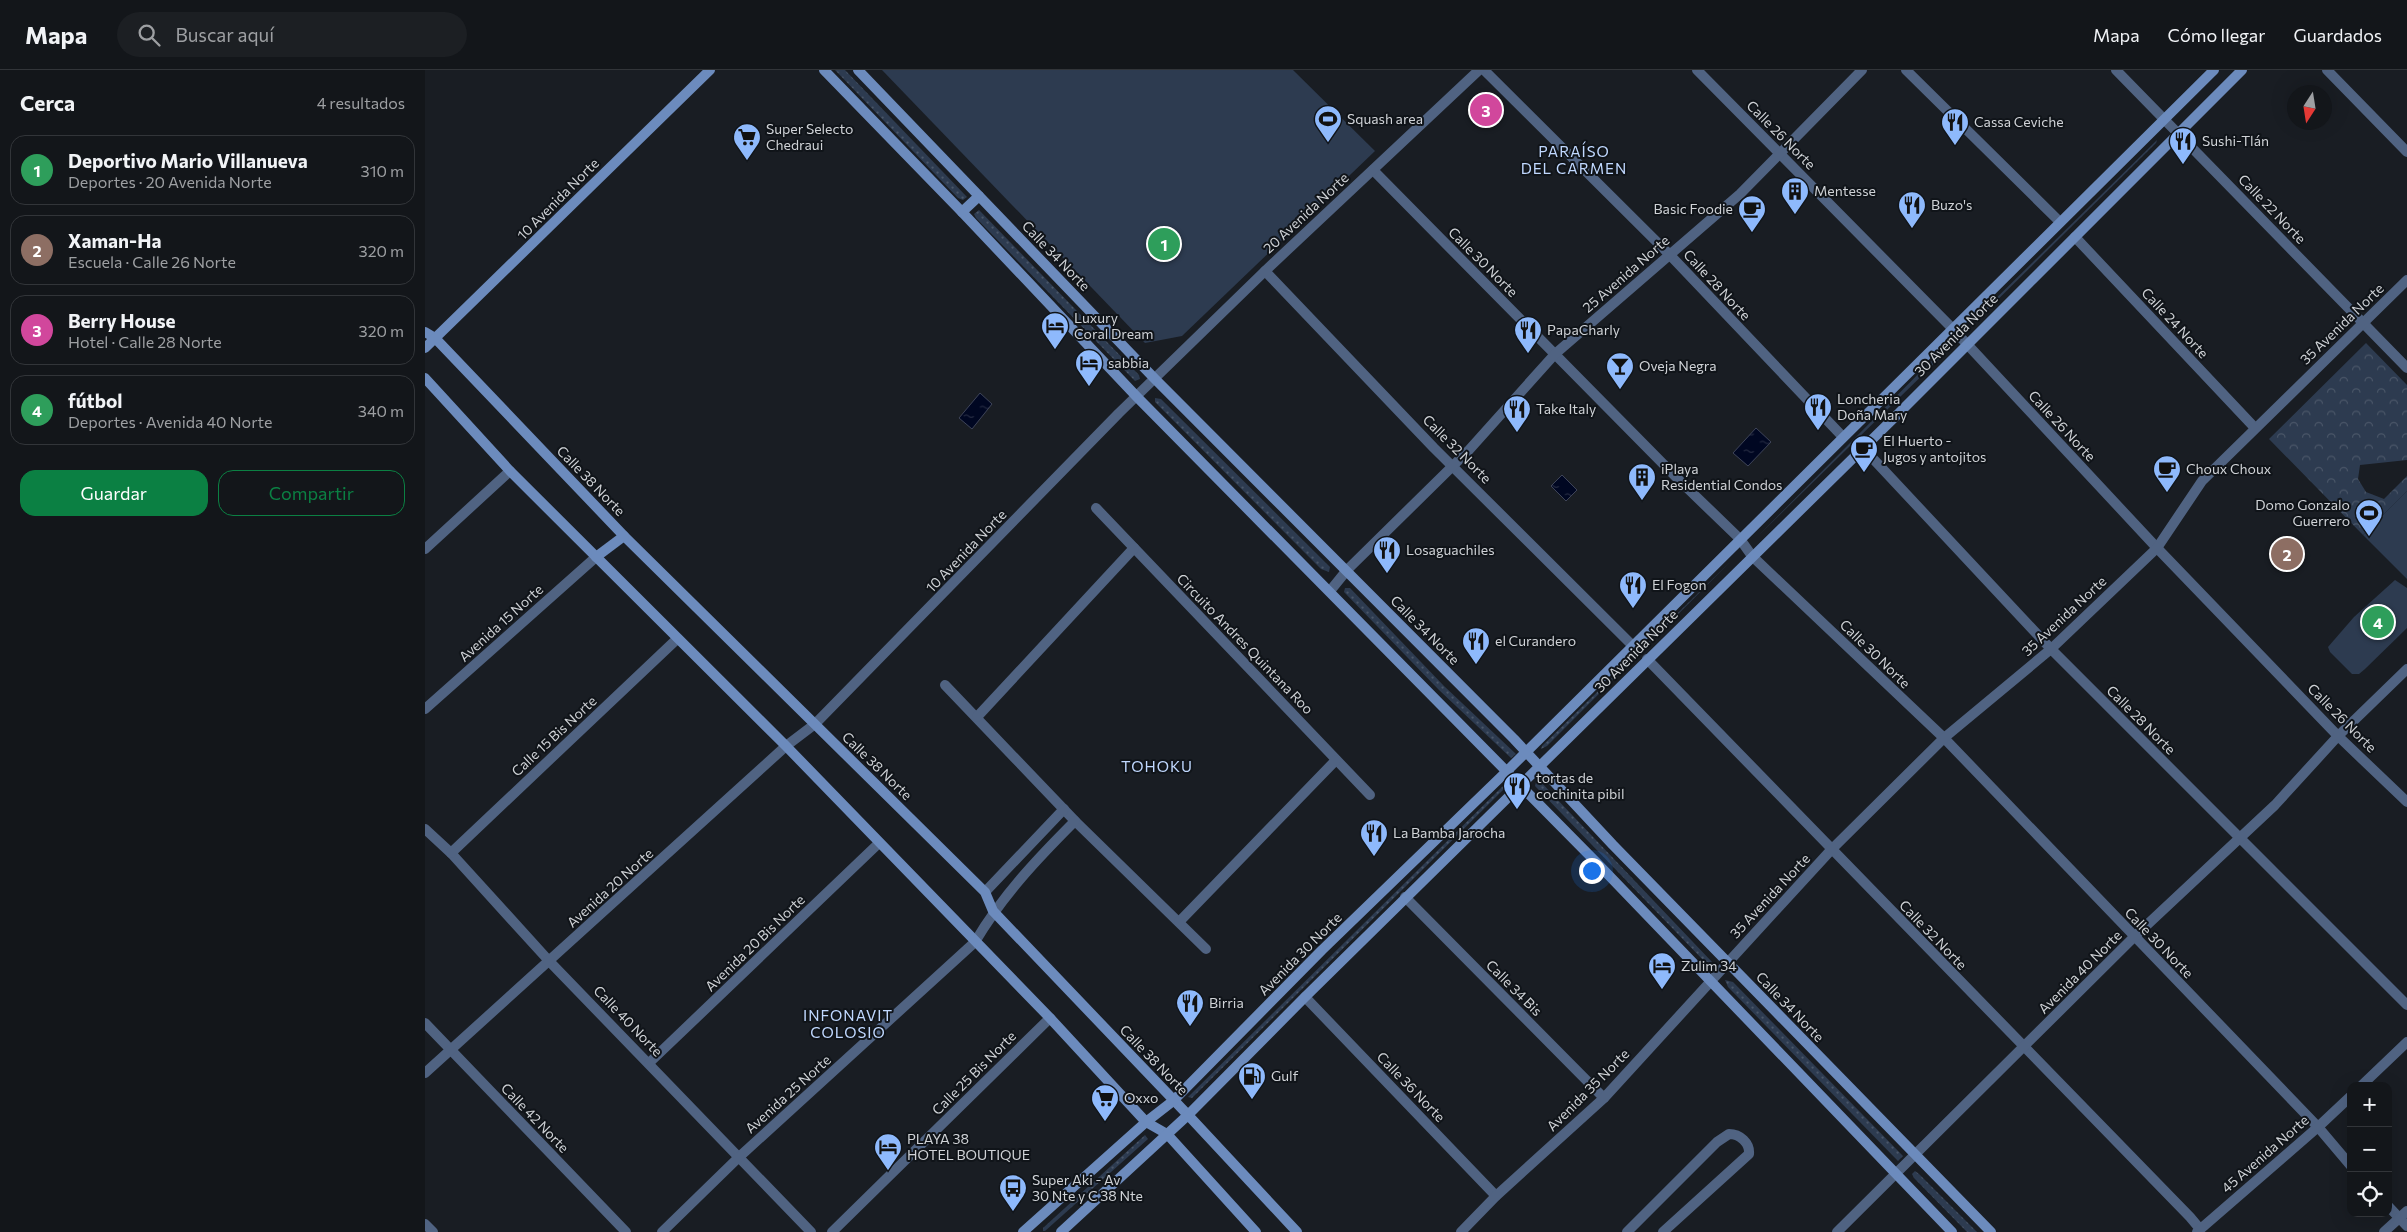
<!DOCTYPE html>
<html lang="es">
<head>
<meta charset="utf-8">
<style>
	body { margin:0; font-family:Commissioner,sans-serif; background:#1c1f23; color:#f1f3f6 }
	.controls { position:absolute; right:15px; bottom:15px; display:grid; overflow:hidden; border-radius:10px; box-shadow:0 5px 20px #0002 }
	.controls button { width:45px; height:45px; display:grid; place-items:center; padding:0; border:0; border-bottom:1px solid #323539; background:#13161a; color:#f1f3f6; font:25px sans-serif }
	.compass { position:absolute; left:1862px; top:15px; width:45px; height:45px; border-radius:50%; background:#13161a; box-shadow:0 5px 20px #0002; rotate:192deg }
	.you { position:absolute; left:1166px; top:800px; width:18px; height:18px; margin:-12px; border:4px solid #fff; border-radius:50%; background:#1a73e8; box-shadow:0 0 0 8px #1a73e833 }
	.badge { display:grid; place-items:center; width:32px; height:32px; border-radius:50%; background:#0b8043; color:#fff; font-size:16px; font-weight:700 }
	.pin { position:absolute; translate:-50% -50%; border:2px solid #fff; box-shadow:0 1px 5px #0006 }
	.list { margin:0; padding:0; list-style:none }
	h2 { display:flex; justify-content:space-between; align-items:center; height:65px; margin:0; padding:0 20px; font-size:21px }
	h2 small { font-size:16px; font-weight:400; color:#9d9fa2 }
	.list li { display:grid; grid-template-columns:32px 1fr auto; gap:15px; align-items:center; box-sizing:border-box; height:70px; margin:0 10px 10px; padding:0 10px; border:1px solid #323539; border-radius:15px }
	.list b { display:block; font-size:19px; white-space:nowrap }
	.list p { margin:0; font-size:16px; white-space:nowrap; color:#9d9fa2 }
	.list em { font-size:16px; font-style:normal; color:#9d9fa2 }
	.actions { display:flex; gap:10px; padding:15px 20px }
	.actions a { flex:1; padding:11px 0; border:1px solid #0b8043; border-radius:15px; text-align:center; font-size:18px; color:#0b8043 }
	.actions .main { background:#0b8043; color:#fff }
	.icon { flex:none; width:28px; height:28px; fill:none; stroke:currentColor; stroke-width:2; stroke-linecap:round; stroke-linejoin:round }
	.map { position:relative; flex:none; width:1982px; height:1162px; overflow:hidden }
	header { display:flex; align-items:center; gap:30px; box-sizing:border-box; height:70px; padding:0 25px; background:#13161a; border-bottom:1px solid #323539 }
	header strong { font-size:24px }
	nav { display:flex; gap:28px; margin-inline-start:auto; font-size:18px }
	.search { width:350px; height:45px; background:#1c1f23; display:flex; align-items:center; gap:12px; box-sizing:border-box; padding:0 18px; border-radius:28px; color:#9d9fa2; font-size:19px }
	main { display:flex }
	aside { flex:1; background:#13161a }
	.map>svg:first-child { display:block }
	.grass { fill:url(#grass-dots) }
	.forest { fill:url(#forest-crowns) }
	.pitch { fill:#2d3b50 }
	.water { fill:url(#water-ripples); stroke:#3e4458 }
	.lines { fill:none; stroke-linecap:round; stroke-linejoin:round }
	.street { stroke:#506382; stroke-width:10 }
	.secondary { stroke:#6c8bbd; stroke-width:10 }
	.labels { text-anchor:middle; stroke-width:4; stroke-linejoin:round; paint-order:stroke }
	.poi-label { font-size:14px; fill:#cfd2d6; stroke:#101419; text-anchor:start }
	.street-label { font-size:14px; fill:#cfd2d6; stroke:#101419 }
	.neighbourhood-label { font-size:15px; letter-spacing:1px; fill:#c0d8ff; stroke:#101419 }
</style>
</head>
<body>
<header>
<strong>Mapa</strong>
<div class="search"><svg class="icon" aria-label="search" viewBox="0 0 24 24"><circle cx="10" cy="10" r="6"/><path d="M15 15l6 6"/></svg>Buscar aquí</div>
<nav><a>Mapa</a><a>Cómo llegar</a><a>Guardados</a></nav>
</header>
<main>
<aside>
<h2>Cerca<small>4 resultados</small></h2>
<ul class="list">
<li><span class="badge" style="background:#2e9e5b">1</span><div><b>Deportivo Mario Villanueva</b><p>Deportes · 20 Avenida Norte</p></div><em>310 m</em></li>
<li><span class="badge" style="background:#8d6e63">2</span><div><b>Xaman-Ha</b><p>Escuela · Calle 26 Norte</p></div><em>320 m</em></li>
<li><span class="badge" style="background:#d1479c">3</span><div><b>Berry House</b><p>Hotel · Calle 28 Norte</p></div><em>320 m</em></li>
<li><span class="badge" style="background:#2e9e5b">4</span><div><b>fútbol</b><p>Deportes · Avenida 40 Norte</p></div><em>340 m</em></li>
</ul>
<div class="actions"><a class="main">Guardar</a><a>Compartir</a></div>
</aside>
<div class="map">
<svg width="1982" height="1162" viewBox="0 0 1982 1162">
	<defs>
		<pattern id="grass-dots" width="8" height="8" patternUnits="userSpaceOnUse" patternTransform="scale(1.25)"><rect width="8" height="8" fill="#2d3b50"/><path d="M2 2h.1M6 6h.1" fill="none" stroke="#4a5668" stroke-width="1.8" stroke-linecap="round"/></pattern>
		<pattern id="forest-crowns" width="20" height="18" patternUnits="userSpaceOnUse" patternTransform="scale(1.25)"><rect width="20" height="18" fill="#2d3b50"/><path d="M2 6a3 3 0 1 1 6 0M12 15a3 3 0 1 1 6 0" fill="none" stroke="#4a5668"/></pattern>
		<pattern id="water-ripples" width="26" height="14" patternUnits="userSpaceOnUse" patternTransform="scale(1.25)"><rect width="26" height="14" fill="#000722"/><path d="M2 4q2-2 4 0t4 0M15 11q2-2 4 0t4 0" fill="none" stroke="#242a41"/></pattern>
	</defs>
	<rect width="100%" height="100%" fill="#191d23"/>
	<!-- grass -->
	<g class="grass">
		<path d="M 410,0 L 420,0 L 542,127 L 538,130 L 533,128 Z"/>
		<path d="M 1732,70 L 1731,73 L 1549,253 L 1550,249 Z"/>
		<path d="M 554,140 L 714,305 L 715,309 L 710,311 L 551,148 L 549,144 Z"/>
		<path d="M 1522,279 L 1520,283 L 1333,466 L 1517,280 Z"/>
		<path d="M 730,328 L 736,329 L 905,497 L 904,502 L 896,499 L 730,332 Z"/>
		<path d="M 1306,491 L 1122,676 L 1116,679 L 1117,676 Z"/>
		<path d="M 920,518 L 925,518 L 1019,616 L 1091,684 L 1086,688 L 1014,620 L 919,522 Z"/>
		<path d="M 1111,712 L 1116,712 L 1129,726 L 1287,892 L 1284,894 L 1279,891 L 1110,716 Z"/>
		<path d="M 1080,714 L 1082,716 L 1079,719 L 767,1028 L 763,1027 Z"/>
		<path d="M 1300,910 L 1308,912 L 1478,1086 L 1473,1091 L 1303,917 Z"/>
		<path d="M 720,1065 L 723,1069 L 620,1161 L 618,1161 L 618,1158 Z"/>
		<path d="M 1490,1101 L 1494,1104 L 1552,1162 L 1542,1162 L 1489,1108 L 1487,1104 Z"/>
	</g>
	<!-- forest -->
	<path class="forest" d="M 1941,273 L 1982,315 L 1982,390 L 1935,395 L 1933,409 L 1941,422 L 1959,429 L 1982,406 L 1982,421 L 1938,465 L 1844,369 Z"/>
	<!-- pitch -->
	<g class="pitch">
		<path d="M 457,0 L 868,0 L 950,81 L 757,266 L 720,273 Z"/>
		<path d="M 1982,421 L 1982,509 L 1938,465 Z"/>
		<path d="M 1970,510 L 1982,518 L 1982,558 L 1940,599 L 1934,604 L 1927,604 L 1905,582 L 1903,577 L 1929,547 Z"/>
	</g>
	<!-- water -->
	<g class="water">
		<path d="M 555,323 L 567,334 L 547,359 L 534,348 Z"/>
		<path d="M 1331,358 L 1346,372 L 1323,396 L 1308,383 Z"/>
		<path d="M 1137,405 L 1152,420 L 1141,431 L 1126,416 Z"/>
	</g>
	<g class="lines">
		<!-- street -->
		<g class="street">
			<path d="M 1059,0 L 1244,184 L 1418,367"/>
			<path d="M 1272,0 L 1527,258 L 1732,478 L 1913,666 L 1982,732"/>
			<path d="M 1481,0 L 1634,151"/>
			<path d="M 1691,0 L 1982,298"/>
			<path d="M 1902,0 L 1982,82"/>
			<path d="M 948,100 L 1256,412 L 1315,469 L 1327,486 L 1519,668 L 1893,1057 L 1926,1096"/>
			<path d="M 1650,167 L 1830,358"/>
			<path d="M 840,201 L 1009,378 L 1207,575"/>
			<path d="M 1438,378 L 1626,579 L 1982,935"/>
			<path d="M 671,438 L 945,725"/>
			<path d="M 0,479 L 85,401"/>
			<path d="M 905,521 L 922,500 L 1044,380 L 1130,284 L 1315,124 L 1437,0"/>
			<path d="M 1222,589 L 1765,1147 L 1775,1159"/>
			<path d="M 520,615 L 650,751 L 781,879"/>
			<path d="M 0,639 L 171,487"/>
			<path d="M 552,647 L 709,478"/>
			<path d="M 0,759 L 26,783 L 125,892 L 386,1162"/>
			<path d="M 26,783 L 252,569"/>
			<path d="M 560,822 L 639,739"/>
			<path d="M 980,827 L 1179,1028"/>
			<path d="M 754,852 L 911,690"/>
			<path d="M 880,927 L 1071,1126"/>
			<path d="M 0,953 L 201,1162"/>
			<path d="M 224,993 L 454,773"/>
			<path d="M 0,1003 L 361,676 L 390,654 L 694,343 L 840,201 L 1054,0"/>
			<path d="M 1936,1016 L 1982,972"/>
			<path d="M 1963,1136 L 1982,1156"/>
			<path d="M 0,1154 L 8,1162"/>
			<path d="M 237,1162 L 313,1088 L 550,872 C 577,826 612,789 650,751"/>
			<path d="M 407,1162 L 625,948"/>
			<path d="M 1036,1162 L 1071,1126 L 1179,1028 L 1406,780 L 1519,668 L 1626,579 L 1732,478 L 1777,411 L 1982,210"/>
			<path d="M 1202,1162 L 1292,1072 L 1304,1064 C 1315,1064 1325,1073 1324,1084 L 1238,1162"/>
			<path d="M 1412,1162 L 1709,867 L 1850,735 L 1913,666 L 1982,599"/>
			<path d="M 1772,1162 L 1893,1057 L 1926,1026"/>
			<path d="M 1959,1162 L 1982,1141"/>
		</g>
		<!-- secondary -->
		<g class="secondary">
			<path d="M 399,0 L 537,142 L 712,327 L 1171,792 L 1527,1162"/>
			<path d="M 433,0 L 730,309 L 1089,669 L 1188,775 L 1566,1162"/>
			<path d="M 537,142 L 554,126"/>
			<path d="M 0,262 L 10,268 L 199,466 L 560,822 L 568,841 L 763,1045 L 872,1162"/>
			<path d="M 0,278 L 285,0"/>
			<path d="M 0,308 L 85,401 L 361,676 L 625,948 L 721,1052 L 742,1064 L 831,1162"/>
			<path d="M 171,487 L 199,466"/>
			<path d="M 598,1162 L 721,1052 L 748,1031 L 897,880 L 1082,701 L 1789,0"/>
			<path d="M 636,1162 L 763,1045 L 880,927 L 1474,343 L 1817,0"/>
		</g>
	</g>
	<!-- icons -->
	<defs>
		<g id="stadium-pin" transform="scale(1.4375)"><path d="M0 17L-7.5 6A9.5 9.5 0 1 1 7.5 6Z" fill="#8eb9fc" stroke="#101419"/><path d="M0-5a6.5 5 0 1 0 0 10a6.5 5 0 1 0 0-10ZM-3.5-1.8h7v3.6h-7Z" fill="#111"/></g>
		<g id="restaurant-pin" transform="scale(1.4375)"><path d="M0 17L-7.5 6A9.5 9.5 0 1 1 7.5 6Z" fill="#8eb9fc" stroke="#101419"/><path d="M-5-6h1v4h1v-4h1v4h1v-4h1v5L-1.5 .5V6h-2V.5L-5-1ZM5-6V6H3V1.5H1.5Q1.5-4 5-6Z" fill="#111"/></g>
		<g id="supermarket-pin" transform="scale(1.4375)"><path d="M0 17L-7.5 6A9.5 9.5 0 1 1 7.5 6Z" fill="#8eb9fc" stroke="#101419"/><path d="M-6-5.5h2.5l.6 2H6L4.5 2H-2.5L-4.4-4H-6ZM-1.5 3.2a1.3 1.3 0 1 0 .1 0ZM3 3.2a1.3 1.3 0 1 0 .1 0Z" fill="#111"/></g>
		<g id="building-pin" transform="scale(1.4375)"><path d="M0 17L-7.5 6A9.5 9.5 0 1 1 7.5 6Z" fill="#8eb9fc" stroke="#101419"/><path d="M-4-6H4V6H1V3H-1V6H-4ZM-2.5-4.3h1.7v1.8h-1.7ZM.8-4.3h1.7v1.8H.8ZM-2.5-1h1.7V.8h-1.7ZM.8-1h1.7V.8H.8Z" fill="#111"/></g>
		<g id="cafe-pin" transform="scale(1.4375)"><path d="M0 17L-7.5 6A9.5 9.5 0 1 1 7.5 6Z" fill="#8eb9fc" stroke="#101419"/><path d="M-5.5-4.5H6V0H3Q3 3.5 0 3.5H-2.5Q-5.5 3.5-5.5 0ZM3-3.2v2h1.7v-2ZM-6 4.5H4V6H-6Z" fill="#111"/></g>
		<g id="hotel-pin" transform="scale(1.4375)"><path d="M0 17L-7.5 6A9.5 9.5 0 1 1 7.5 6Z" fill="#8eb9fc" stroke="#101419"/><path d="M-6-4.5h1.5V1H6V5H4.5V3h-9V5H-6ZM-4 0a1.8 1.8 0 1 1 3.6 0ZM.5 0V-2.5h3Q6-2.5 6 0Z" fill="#111"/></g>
		<g id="bar-pin" transform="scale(1.4375)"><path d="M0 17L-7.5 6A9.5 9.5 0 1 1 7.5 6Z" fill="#8eb9fc" stroke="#101419"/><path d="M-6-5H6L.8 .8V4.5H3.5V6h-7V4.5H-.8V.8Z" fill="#111"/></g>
		<g id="fuel-pin" transform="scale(1.4375)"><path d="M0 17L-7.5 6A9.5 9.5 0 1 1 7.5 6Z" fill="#8eb9fc" stroke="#101419"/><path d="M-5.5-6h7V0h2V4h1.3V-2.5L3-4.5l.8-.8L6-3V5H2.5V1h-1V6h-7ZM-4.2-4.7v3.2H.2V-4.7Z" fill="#111"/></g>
		<g id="bus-pin" transform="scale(1.4375)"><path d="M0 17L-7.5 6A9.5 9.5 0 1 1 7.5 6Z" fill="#8eb9fc" stroke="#101419"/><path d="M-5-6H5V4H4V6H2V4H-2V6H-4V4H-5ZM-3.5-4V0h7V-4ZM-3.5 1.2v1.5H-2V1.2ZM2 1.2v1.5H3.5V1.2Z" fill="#111"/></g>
	</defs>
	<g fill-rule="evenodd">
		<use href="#stadium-pin" x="903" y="49"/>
		<use href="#restaurant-pin" x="1530" y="52"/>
		<use href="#supermarket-pin" x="322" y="67"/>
		<use href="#restaurant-pin" x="1758" y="71"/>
		<use href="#building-pin" x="1370" y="121"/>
		<use href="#restaurant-pin" x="1487" y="135"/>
		<use href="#cafe-pin" x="1327" y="139"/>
		<use href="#hotel-pin" x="630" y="256"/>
		<use href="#restaurant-pin" x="1103" y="260"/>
		<use href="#hotel-pin" x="664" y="293"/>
		<use href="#bar-pin" x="1195" y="296"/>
		<use href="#restaurant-pin" x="1393" y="337"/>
		<use href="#restaurant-pin" x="1092" y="339"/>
		<use href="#cafe-pin" x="1439" y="379"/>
		<use href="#cafe-pin" x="1742" y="399"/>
		<use href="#building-pin" x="1217" y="407"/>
		<use href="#stadium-pin" x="1944" y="443"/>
		<use href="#restaurant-pin" x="962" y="480"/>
		<use href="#restaurant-pin" x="1208" y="515"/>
		<use href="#restaurant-pin" x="1051" y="571"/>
		<use href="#restaurant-pin" x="1092" y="716"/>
		<use href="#restaurant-pin" x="949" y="763"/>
		<use href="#hotel-pin" x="1237" y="896"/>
		<use href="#restaurant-pin" x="765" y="933"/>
		<use href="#fuel-pin" x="827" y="1006"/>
		<use href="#supermarket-pin" x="680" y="1028"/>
		<use href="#hotel-pin" x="463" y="1077"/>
		<use href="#bus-pin" x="588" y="1118"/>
	</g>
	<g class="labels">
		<!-- poi labels -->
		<g class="poi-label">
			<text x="922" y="54">Squash area</text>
			<text x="1549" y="57">Cassa Ceviche</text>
			<text x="341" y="64">Super Selecto<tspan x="341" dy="16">Chedraui</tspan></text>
			<text x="1777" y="76">Sushi-Tlán</text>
			<text x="1389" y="126">Mentesse</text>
			<text x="1506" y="140">Buzo's</text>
			<text x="1308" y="144" text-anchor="end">Basic Foodie</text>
			<text x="649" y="253">Luxury<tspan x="649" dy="16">Coral Dream</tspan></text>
			<text x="1122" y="265">PapaCharly</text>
			<text x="683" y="298">sabbia</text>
			<text x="1214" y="301">Oveja Negra</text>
			<text x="1412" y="334">Loncheria<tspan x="1412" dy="16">Doña Mary</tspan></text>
			<text x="1111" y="344">Take Italy</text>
			<text x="1458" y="376">El Huerto -<tspan x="1458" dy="16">Jugos y antojitos</tspan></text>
			<text x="1236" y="404">iPlaya<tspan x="1236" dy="16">Residential Condos</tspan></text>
			<text x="1761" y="404">Choux Choux</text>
			<text x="1925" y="440" text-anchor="end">Domo Gonzalo<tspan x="1925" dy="16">Guerrero</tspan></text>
			<text x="981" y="485">Losaguachiles</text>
			<text x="1227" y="520">El Fogon</text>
			<text x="1070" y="576">el Curandero</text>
			<text x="1111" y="713">tortas de<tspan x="1111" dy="16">cochinita pibil</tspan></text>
			<text x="968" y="768">La Bamba Jarocha</text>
			<text x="1256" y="901">Zulim 34</text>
			<text x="784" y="938">Birria</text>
			<text x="846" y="1011">Gulf</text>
			<text x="699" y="1033">Oxxo</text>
			<text x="482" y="1074">PLAYA 38<tspan x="482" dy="16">HOTEL BOUTIQUE</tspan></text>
			<text x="607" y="1115">Super Aki - Av<tspan x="607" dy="16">30 Nte y C 38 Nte</tspan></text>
		</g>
		<!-- street labels -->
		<g class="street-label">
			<text transform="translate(1356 65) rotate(45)" y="5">Calle 26 Norte</text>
			<text transform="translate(133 129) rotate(-45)" y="5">10 Avenida Norte</text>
			<text transform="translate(1847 139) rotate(46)" y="5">Calle 22 Norte</text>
			<text transform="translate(881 143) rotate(-43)" y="5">20 Avenida Norte</text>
			<text transform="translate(631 186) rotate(46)" y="5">Calle 34 Norte</text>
			<text transform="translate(1058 192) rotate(45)" y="5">Calle 30 Norte</text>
			<text transform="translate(1201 204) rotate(-41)" y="5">25 Avenida Norte</text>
			<text transform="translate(1292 215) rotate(47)" y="5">Calle 28 Norte</text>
			<text transform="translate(1750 253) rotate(47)" y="5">Calle 24 Norte</text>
			<text transform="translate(1917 254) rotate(-44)" y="5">35 Avenida Norte</text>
			<text transform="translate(1531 265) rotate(-45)" y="5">30 Avenida Norte</text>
			<text transform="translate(1637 356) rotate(47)" y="5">Calle 26 Norte</text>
			<text transform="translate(1032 379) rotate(45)" y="5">Calle 32 Norte</text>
			<text transform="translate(166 411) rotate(46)" y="5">Calle 38 Norte</text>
			<text transform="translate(541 481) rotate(-46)" y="5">10 Avenida Norte</text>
			<text transform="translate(1639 546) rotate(-43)" y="5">35 Avenida Norte</text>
			<text transform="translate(76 553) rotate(-42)" y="5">Avenida 15 Norte</text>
			<text transform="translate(1000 560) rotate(45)" y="5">Calle 34 Norte</text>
			<text transform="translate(820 574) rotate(46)" y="5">Circuito Andres Quintana Roo</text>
			<text transform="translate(1211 581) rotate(-45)" y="5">30 Avenida Norte</text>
			<text transform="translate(1450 584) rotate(44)" y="5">Calle 30 Norte</text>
			<text transform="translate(1917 648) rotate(45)" y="5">Calle 26 Norte</text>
			<text transform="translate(1716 650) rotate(45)" y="5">Calle 28 Norte</text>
			<text transform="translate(129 666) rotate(-43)" y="5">Calle 15 Bis Norte</text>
			<text transform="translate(452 696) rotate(44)" y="5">Calle 38 Norte</text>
			<text transform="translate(185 818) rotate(-42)" y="5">Avenida 20 Norte</text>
			<text transform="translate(1345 826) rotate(-47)" y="5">35 Avenida Norte</text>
			<text transform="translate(1508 865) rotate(46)" y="5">Calle 32 Norte</text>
			<text transform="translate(330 873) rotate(-44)" y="5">Avenida 20 Bis Norte</text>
			<text transform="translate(1734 873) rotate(46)" y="5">Calle 30 Norte</text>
			<text transform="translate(875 884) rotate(-45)" y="5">Avenida 30 Norte</text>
			<text transform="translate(1655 902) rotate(-45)" y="5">Avenida 40 Norte</text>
			<text transform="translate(1089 918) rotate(45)" y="5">Calle 34 Bis</text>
			<text transform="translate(1365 937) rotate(46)" y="5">Calle 34 Norte</text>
			<text transform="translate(203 951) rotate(46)" y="5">Calle 40 Norte</text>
			<text transform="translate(729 990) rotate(46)" y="5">Calle 38 Norte</text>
			<text transform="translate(549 1003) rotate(-45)" y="5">Calle 25 Bis Norte</text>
			<text transform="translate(986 1017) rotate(46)" y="5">Calle 36 Norte</text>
			<text transform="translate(1163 1020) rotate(-45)" y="5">Avenida 35 Norte</text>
			<text transform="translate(363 1024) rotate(-42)" y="5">Avenida 25 Norte</text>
			<text transform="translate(110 1048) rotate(46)" y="5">Calle 42 Norte</text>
			<text transform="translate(1840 1084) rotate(-41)" y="5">45 Avenida Norte</text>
		</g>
		<!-- neighbourhood labels -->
		<g class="neighbourhood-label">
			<text x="1149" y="87">PARAÍSO<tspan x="1149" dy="17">DEL CARMEN</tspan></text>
			<text x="732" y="702">TOHOKU</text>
			<text x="423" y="951">INFONAVIT<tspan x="423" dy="17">COLOSIO</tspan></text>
		</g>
	</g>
</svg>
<div class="controls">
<button>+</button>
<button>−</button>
<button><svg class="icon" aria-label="locate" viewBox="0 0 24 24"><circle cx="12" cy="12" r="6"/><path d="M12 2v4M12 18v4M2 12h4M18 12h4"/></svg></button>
</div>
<svg class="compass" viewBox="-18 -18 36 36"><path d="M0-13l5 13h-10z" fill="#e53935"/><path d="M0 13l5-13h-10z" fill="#9d9fa2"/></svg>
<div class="you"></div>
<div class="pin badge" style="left:739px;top:174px;background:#2e9e5b">1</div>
<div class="pin badge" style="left:1862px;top:484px;background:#8d6e63">2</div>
<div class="pin badge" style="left:1061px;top:40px;background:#d1479c">3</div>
<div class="pin badge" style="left:1953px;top:552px;background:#2e9e5b">4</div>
</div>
</main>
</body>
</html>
